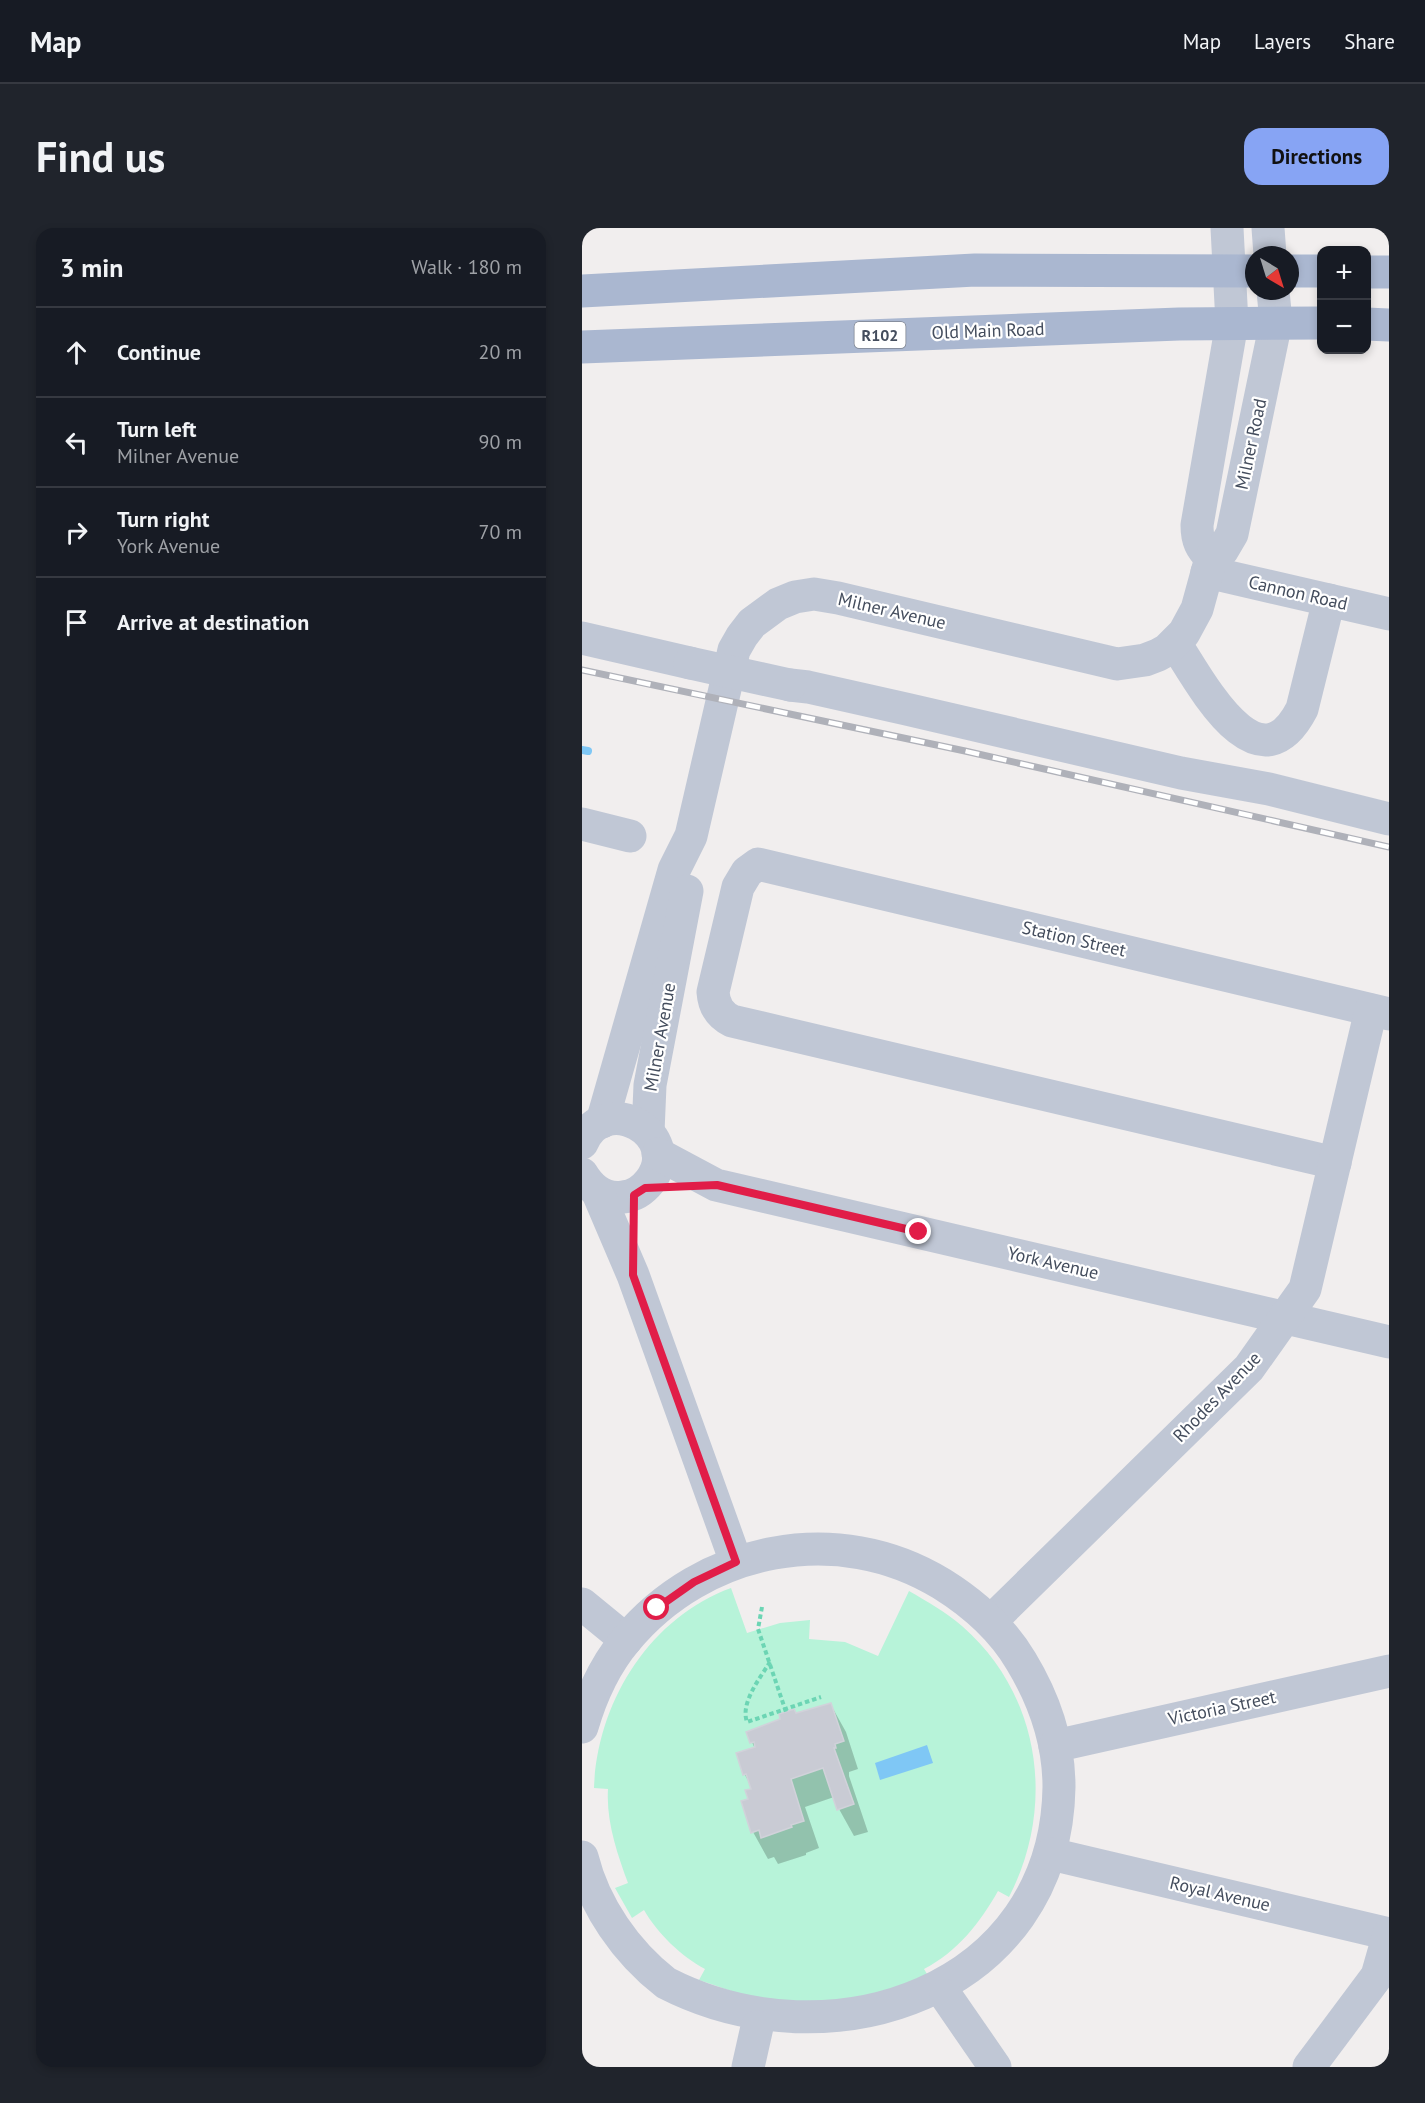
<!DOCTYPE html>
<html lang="en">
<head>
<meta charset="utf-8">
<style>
	body { margin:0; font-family:"PT Sans",sans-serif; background:#20242c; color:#f1f3f6 }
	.controls { position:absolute; right:18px; top:18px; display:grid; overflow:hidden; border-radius:12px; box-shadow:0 3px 9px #0003 }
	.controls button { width:54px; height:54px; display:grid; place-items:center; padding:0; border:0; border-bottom:2px solid #363941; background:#171b24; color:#f1f3f6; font:30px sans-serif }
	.compass { position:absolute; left:663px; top:18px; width:54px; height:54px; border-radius:50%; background:#171b24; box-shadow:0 3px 9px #0003; rotate:142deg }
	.stop { position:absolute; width:18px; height:18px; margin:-14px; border:4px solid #e11d48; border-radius:50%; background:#fff }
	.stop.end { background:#e11d48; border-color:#fff; box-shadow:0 2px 6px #0008 }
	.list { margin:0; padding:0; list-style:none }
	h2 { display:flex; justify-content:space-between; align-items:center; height:78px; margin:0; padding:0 24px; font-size:26px }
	h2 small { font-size:20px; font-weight:400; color:#9ea1a6 }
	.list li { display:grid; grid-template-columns:39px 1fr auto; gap:18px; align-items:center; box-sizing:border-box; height:90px; padding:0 24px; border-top:2px solid #363941 }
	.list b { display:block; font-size:22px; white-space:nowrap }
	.list p { margin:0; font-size:20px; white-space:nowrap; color:#9ea1a6 }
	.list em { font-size:20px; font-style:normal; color:#9ea1a6 }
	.icon { flex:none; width:33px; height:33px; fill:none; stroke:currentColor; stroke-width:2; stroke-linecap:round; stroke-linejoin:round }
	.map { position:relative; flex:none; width:807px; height:1839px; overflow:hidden; border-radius:18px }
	header { display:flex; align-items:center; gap:36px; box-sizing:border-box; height:84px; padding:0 30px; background:#171b24; border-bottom:2px solid #363941 }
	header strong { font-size:28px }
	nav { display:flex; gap:33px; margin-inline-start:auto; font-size:21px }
	.intro { display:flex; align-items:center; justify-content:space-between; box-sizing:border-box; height:144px; padding:0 36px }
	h1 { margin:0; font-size:42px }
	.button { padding:15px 27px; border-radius:18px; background:#87a4f4; color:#111; font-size:21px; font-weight:700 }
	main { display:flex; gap:36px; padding:0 36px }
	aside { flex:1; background:#171b24; border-radius:18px; box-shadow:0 3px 9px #0003 }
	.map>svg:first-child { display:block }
	.green { fill:#b7f3d9 }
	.water { fill:#7fc7f5 }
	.shadow { fill:#0003 }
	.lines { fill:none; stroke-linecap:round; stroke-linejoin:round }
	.stream { stroke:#7fc7f5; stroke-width:8 }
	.building { fill:#c9cbd4; stroke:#d1d2da; stroke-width:1.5 }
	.path { stroke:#6cd5b4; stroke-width:4; stroke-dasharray:4.5 3; stroke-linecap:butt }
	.minor { stroke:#c0c7d5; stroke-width:33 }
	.major { stroke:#aab7d0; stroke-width:33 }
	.rail-casing { stroke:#afb1b9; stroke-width:7 }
	.rail { stroke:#fff; stroke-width:4.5; stroke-dasharray:14; stroke-linecap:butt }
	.minor-bridge { stroke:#c0c7d5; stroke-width:33 }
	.route { stroke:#e11d48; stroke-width:8 }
	.labels { text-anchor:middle; stroke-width:4.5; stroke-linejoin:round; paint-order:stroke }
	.shield { fill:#fff; stroke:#7c828e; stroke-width:1.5 }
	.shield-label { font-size:16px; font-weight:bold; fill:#444d5d }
	.street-label { font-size:18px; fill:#444d5d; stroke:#fff }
</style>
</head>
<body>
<header>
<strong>Map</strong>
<nav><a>Map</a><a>Layers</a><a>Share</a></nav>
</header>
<div class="intro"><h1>Find us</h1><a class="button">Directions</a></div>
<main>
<aside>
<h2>3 min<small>Walk · 180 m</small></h2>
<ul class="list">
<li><svg class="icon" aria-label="ahead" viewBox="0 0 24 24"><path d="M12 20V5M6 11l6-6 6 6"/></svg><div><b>Continue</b></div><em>20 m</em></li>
<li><svg class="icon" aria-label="left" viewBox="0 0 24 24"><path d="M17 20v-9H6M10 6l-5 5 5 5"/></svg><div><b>Turn left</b><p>Milner Avenue</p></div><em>90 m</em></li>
<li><svg class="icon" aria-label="right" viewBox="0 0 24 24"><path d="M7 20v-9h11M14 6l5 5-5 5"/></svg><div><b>Turn right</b><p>York Avenue</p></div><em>70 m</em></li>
<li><svg class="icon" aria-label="arrive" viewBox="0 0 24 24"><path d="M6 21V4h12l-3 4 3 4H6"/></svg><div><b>Arrive at destination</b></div></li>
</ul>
</aside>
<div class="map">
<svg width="807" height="1839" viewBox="0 0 807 1839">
	<rect width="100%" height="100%" fill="#f1eeee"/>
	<!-- green -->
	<path class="green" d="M 149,1360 L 165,1405 L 198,1395 L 228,1392 L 227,1411 L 263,1414 L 296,1428 L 327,1363 C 346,1374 364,1384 380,1398 C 459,1467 474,1578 427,1669 L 416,1663 C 398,1695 375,1724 342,1741 L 348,1751 L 330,1762 L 208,1783 L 117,1752 L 123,1741 C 99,1728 76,1706 62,1682 L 50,1690 L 33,1660 L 46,1655 C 35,1625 24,1593 26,1561 L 12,1560 C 15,1475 67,1390 149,1360 Z"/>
	<!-- water -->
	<path class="water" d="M 345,1517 L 351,1535 L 298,1552 L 293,1535 Z"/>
	<!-- shadow -->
	<path class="shadow" d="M 249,1477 L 264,1504 L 276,1541 L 267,1544 L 267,1548 L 286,1604 L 272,1608 L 257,1581 L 252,1569 L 223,1579 L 237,1620 L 224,1625 L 224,1627 L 196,1636 L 192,1629 L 186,1631 L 171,1604 L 168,1572 L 171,1562 L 163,1547 L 156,1526 L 173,1521 L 166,1505 L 213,1487 Z"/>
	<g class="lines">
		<!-- stream -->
		<path class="stream" d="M 0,522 L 6,523"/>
	</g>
	<!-- building -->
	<path class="building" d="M 249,1475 L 262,1513 L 253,1516 L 254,1520 L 252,1520 L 272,1576 L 255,1582 L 241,1540 L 209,1551 L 222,1593 L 209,1597 L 210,1599 L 179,1610 L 177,1602 L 169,1605 L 159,1573 L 166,1571 L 163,1562 L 169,1561 L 164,1546 L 161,1547 L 154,1525 L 173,1519 L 172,1514 L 168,1515 L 164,1504 L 198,1491 L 197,1486 L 212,1481 L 214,1485 Z"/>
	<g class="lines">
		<!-- path -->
		<g class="path">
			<path d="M 180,1379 L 176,1401 L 204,1484"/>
			<path d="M 188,1434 C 178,1450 158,1475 165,1494 L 239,1469"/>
		</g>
		<!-- minor -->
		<g class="minor">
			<path d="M 686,0 L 688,27"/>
			<path d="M 629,330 C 619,320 615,313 615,297 L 650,95 L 645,0"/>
			<path d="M 625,344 L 807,386"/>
			<path d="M 0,410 L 108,435"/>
			<path d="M 593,415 C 618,453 676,566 720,481 L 747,372"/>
			<path d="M 208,457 L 226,459 L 324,481 L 599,545 L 687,561 L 807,591"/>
			<path d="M 0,596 L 48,608"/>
			<path d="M 20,894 L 92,642 L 109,608 L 152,422 L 160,408 L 170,395 L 196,376 L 213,369 L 232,366 L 256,370 L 535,436 L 563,432 L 576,427 L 585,422 L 602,405 L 615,381 L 629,330 L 640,323 L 650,306 L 694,94 L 691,63"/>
			<path d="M 66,904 L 68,857 L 105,663"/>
			<path d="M 0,915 C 22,861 103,907 68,953 C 61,962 53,968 41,969 C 23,972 9,961 0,946"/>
			<path d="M 76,926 L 134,957 L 807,1114"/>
			<path d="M 753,935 L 150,793 C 138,787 132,778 131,764 L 156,659 L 165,644 L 176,636 L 807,786"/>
			<path d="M 16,965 L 51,1047 L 154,1334"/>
			<path d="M 0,1376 L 44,1412"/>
			<path d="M 409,1393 L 667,1140 L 723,1061 L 789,782"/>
			<path d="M 0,1499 C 9,1468 23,1437 44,1412 C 121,1319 256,1292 360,1356 C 392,1376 420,1401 439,1433 C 462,1471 477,1515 477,1559 C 474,1764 248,1839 84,1755 C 44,1724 12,1678 0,1629"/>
			<path d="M 473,1518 L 807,1443"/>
			<path d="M 469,1626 L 807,1706"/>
			<path d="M 364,1768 L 413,1839"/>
			<path d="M 166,1839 L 175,1799"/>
			<path d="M 727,1839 L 795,1748 L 807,1706"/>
		</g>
		<!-- major -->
		<g class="major">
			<path d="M 708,43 L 740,43"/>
			<path d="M 784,44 L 807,44"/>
			<path d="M 0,63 L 393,42 L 672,43"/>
			<path d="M 784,96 L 807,97"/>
			<path d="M 0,119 L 597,96 L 740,95"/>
		</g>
		<!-- rail casing -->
		<g class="rail-casing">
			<path id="rail" d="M 0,442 L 383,523 L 807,619"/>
		</g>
		<!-- rail -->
		<use href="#rail" class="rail"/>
		<!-- minor-bridge -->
		<path class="minor-bridge" d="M 108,435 L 208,457"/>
	</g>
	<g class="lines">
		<!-- route -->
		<path class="route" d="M 75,1380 L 112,1354 L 154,1334 L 51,1047 L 52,967 L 63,960 L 135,957 L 337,1004"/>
	</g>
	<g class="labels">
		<!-- shield labels -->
		<rect class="shield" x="272.5" y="94" width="51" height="26" rx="4.5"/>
		<g class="shield-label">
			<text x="298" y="113">R102</text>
		</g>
		<!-- street labels -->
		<g class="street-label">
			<text transform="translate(406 103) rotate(-2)" y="6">Old Main Road</text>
			<text transform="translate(669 216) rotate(-78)" y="6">Milner Road</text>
			<text transform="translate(716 365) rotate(13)" y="6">Cannon Road</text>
			<text transform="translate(310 383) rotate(13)" y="6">Milner Avenue</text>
			<text transform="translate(492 711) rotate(13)" y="6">Station Street</text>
			<text transform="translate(78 809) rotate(-80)" y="6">Milner Avenue</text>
			<text transform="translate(471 1035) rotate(13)" y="6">York Avenue</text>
			<text transform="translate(635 1169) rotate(-46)" y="6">Rhodes Avenue</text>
			<text transform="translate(640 1480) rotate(-12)" y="6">Victoria Street</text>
			<text transform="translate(638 1666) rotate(13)" y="6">Royal Avenue</text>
		</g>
	</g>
</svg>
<div class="controls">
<button>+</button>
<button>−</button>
</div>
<svg class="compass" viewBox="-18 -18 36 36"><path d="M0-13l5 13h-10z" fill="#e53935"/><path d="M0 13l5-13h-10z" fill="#9ea1a6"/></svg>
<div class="stop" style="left:75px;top:1380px"></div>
<div class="stop end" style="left:337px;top:1004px"></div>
</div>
</main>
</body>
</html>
